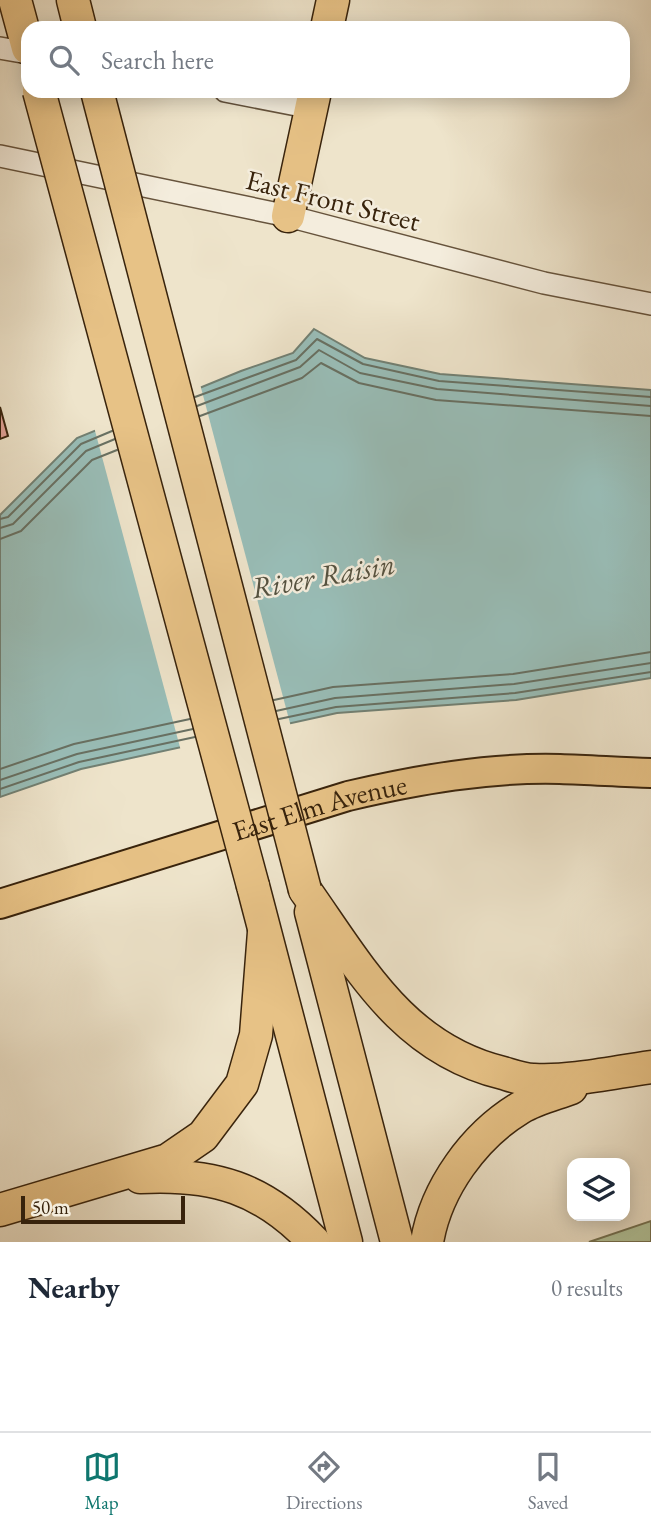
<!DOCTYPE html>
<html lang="en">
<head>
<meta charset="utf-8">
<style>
	body { margin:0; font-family:"EB Garamond",serif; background:#f2f2f3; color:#1f2937 }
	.controls { position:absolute; right:21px; bottom:21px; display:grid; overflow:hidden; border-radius:14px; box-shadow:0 4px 18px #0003 }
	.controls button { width:63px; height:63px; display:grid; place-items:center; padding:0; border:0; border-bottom:2px solid #e0e1e3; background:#fff; color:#1f2937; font:35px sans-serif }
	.scale { position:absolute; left:21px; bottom:18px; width:164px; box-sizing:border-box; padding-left:7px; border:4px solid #38230c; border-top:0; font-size:19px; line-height:24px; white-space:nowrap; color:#38230c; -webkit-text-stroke:5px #f4eddd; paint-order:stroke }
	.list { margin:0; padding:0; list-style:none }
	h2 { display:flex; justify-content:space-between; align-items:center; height:91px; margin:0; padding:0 28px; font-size:30px }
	h2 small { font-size:23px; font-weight:400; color:#747a83 }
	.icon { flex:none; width:38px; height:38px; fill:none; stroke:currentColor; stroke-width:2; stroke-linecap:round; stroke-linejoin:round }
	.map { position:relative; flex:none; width:651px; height:1242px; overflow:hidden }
	.search { position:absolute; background:#fff; box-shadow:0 4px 18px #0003; left:21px; right:21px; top:21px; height:77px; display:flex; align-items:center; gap:18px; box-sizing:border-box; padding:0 24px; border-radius:21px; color:#747a83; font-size:26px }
	.sheet { height:189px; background:#fff }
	nav { display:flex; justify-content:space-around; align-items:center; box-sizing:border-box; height:98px; border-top:2px solid #e0e1e3; background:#fff; font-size:19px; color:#747a83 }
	nav a { display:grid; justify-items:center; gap:4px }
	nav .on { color:#0f766e }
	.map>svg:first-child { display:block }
	.green { fill:#b3c59c; stroke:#767454; stroke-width:2 }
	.water { fill:#99beb8; stroke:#728073; stroke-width:2 }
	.pier { fill:#eee4cb }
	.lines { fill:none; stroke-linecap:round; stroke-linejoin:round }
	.shore { stroke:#687062; stroke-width:2 }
	.building { fill:#e0a197; stroke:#38230c; stroke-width:2 }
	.minor-casing { stroke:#66533c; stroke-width:24 }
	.major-casing { stroke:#38230c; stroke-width:32 }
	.highway-casing { stroke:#38230c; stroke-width:35 }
	.minor { stroke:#f4eddd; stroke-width:21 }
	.major { stroke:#e7c286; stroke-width:28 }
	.highway { stroke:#e7c286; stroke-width:32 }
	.highway-bridge-casing { stroke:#38230c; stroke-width:35; stroke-linecap:butt }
	.highway-bridge { stroke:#e7c286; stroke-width:32 }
	.labels { text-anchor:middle; stroke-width:5; stroke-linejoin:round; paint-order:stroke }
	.street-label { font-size:28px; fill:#38230c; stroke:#f4eddd }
	.water-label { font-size:30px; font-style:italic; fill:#555240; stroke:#f4eddd }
</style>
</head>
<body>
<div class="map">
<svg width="651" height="1242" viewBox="0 0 651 1242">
	<rect width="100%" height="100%" fill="#eee4cb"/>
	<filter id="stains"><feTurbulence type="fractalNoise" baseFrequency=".00286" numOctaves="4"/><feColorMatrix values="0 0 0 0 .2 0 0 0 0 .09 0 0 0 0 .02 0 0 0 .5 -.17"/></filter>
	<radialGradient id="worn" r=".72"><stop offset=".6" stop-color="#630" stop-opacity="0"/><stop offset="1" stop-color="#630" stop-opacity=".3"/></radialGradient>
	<!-- green -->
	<path class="green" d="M 651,1221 L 651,1242 L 589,1242 Z"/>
	<!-- water -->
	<path class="water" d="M 314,329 L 365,358 L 440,374 L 651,390 L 651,678 L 516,700 L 337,713 L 81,769 L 0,797 L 0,515 L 77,438 L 241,371 L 293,353 Z"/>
	<!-- pier -->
	<path class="pier" d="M 200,384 L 291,727 L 181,751 L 94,427 Z"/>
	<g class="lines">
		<!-- shore -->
		<g class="shore">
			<path d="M 195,397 L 296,360 L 317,339 L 363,364 L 439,381 L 651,397"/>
			<path d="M 197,406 L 300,367 L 319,350 L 360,373 L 437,389 L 651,406"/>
			<path d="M 200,416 L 302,378 L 321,363 L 359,383 L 436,400 L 651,416"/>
			<path d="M 0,519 L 8,517 L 81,444 L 112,431"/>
			<path d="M 0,528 L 13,524 L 86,451 L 115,439"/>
			<path d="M 0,539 L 21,531 L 92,460 L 117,450"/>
			<path d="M 274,700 L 333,687 L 513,674 L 651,652"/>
			<path d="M 276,711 L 335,698 L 514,684 L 651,663"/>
			<path d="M 279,719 L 336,707 L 515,693 L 651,672"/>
			<path d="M 0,769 L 74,744 L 190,719"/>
			<path d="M 0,780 L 77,754 L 193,729"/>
			<path d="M 0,789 L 79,762 L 195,737"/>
		</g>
	</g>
	<!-- building -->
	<path class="building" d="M 0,407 L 8,436 L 0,439 Z"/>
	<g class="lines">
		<!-- minor casing -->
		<g class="minor-casing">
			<g id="minor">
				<path d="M 0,48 L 28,53"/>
				<path d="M 225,91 L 312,108"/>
				<path d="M 0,156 L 288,216 L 544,283 L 651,304"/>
			</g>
		</g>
		<!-- major casing -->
		<g class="major-casing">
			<g id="major">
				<path id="s1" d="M 0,904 L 348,796 C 417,780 489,767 560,769 C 590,770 621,772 651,773"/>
			</g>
		</g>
		<!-- highway casing -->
		<g class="highway-casing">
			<g id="highway">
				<path d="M 15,0 L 28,48"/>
				<path d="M 73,0 L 80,28"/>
				<path d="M 327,28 L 333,0"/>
				<path d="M 288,216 L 315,91"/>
				<path d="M 253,886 L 346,1242"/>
				<path d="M 305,890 C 360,968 403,1049 503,1073 C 513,1076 524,1080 534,1080 C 572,1082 614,1072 651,1067"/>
				<path d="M 311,912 L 397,1242"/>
				<path d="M 140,1177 C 214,1173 263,1188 314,1242"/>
				<path d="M 0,1210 L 168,1160 L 203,1136 L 242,1084 L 256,1035 L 264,932"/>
				<path d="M 427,1242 C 436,1188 474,1136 520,1108 C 535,1099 555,1094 571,1088"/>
			</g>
		</g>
		<!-- minor -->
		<use href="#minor" class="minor"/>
		<!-- major -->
		<use href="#major" class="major"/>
		<!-- highway -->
		<use href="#highway" class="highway"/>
		<!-- highway-bridge casing -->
		<g class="highway-bridge-casing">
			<g id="highway-bridge">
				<path d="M 39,91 L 253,886"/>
				<path d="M 97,91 L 305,890"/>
			</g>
		</g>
		<!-- highway-bridge -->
		<use href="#highway-bridge" class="highway-bridge"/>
	</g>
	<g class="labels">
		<!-- street labels -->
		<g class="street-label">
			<text transform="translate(333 200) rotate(14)" y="10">East Front Street</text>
			<text dy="10" stroke="none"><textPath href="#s1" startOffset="334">East Elm Avenue</textPath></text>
		</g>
		<!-- water labels -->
		<g class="water-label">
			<text transform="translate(323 576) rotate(-10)" y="10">River Raisin</text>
		</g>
	</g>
	<rect width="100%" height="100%" filter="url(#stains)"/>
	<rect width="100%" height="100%" fill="url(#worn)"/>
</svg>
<div class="controls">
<button><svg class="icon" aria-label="layers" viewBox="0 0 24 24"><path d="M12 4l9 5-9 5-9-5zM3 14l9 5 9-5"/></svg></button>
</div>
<div class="scale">50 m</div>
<div class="search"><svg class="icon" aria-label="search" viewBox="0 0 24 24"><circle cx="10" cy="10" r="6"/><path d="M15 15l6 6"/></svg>Search here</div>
</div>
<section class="sheet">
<h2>Nearby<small>0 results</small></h2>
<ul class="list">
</ul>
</section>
<nav>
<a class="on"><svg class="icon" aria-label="map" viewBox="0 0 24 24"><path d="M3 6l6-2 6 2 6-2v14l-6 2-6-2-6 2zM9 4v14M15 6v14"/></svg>Map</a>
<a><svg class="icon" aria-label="directions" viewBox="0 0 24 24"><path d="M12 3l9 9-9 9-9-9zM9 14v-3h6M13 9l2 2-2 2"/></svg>Directions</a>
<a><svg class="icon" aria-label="saved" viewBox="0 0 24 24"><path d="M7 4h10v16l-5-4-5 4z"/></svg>Saved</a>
</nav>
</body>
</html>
